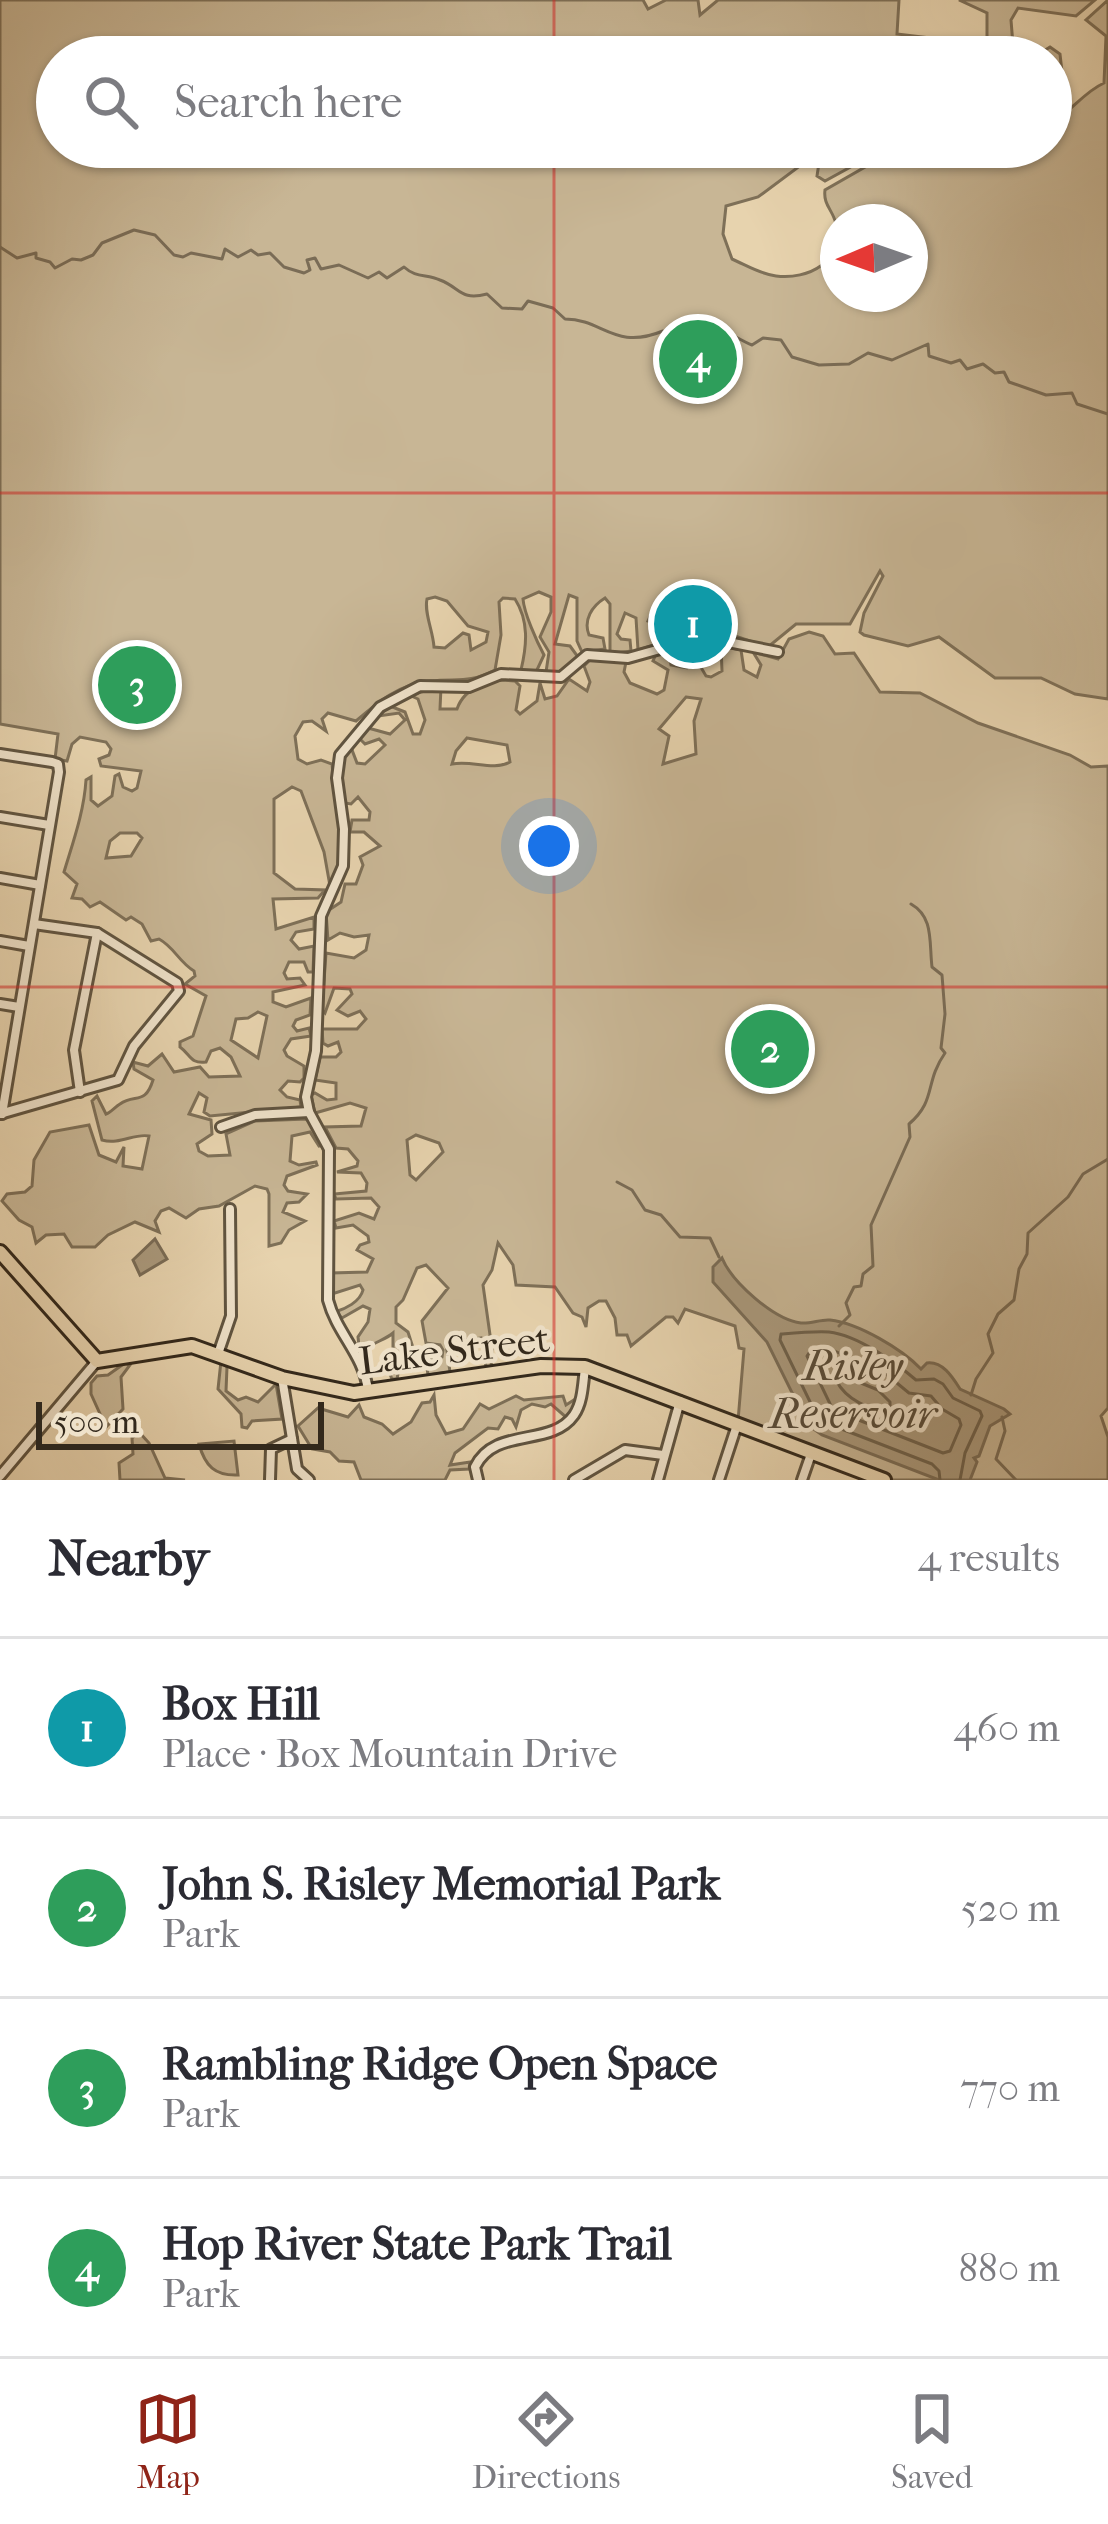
<!DOCTYPE html>
<html lang="en">
<head>
<meta charset="utf-8">
<style>
	body { margin:0; font-family:"IM FELL French Canon",serif; background:#f7f7f7; color:#2b2b33 }
	.compass { position:absolute; left:820px; top:204px; width:108px; height:108px; border-radius:50%; background:#fff; box-shadow:0 3px 9px #0004; rotate:268deg }
	.scale { position:absolute; left:36px; bottom:30px; width:288px; box-sizing:border-box; padding-left:12px; border:6px solid #33291c; border-top:0; font-size:33px; line-height:42px; white-space:nowrap; color:#33291c; -webkit-text-stroke:9px #efe2ca; paint-order:stroke }
	.you { position:absolute; left:549px; top:846px; width:42px; height:42px; margin:-30px; border:9px solid #fff; border-radius:50%; background:#1a73e8; box-shadow:0 0 0 18px #1a73e833 }
	.badge { display:grid; place-items:center; width:78px; height:78px; border-radius:50%; background:#8f2418; color:#fff; font-size:39px; font-weight:700 }
	.pin { position:absolute; translate:-50% -50%; border:6px solid #fff; box-shadow:0 3px 12px #0006 }
	.list { margin:0; padding:0; list-style:none }
	h2 { display:flex; justify-content:space-between; align-items:center; height:156px; margin:0; padding:0 48px; font-size:51px }
	h2 small { font-size:39px; font-weight:400; color:#7c7c81 }
	.list li { display:grid; grid-template-columns:78px 1fr auto; gap:36px; align-items:center; box-sizing:border-box; height:180px; padding:0 48px; border-top:3px solid #e1e1e2 }
	.list b { display:block; font-size:45px; white-space:nowrap }
	.list p { margin:0; font-size:39px; white-space:nowrap; color:#7c7c81 }
	.list em { font-size:39px; font-style:normal; color:#7c7c81 }
	.icon { flex:none; width:66px; height:66px; fill:none; stroke:currentColor; stroke-width:2; stroke-linecap:round; stroke-linejoin:round }
	.map { position:relative; flex:none; width:1108px; height:1480px; overflow:hidden }
	.search { position:absolute; background:#fff; box-shadow:0 3px 9px #0004; left:36px; right:36px; top:36px; height:132px; display:flex; align-items:center; gap:30px; box-sizing:border-box; padding:0 42px; border-radius:66px; color:#7c7c81; font-size:45px }
	.sheet { height:876px; background:#fff }
	nav { display:flex; justify-content:space-around; align-items:center; box-sizing:border-box; height:168px; border-top:3px solid #e1e1e2; background:#fff; font-size:33px; color:#7c7c81 }
	nav a { display:grid; justify-items:center; gap:6px }
	nav .on { color:#8f2418 }
	.map>svg:first-child { display:block }
	.green { fill:#c8b695; stroke:#7e7058; stroke-width:3; fill-rule:evenodd }
	.water { fill:#aa997c; stroke:#7a6c56; stroke-width:3 }
	.lines { fill:none; stroke-linecap:round; stroke-linejoin:round }
	.shore { stroke:#6e614c; stroke-width:3 }
	.stream { stroke:#7a6c56; stroke-width:3 }
	.minor-casing { stroke:#605440; stroke-width:14 }
	.major-casing { stroke:#33291c; stroke-width:18 }
	.minor { stroke:#efe2ca; stroke-width:8 }
	.major { stroke:#e7d3ae; stroke-width:12 }
	.grid { fill:none; stroke:#d62828; stroke-width:3; stroke-opacity:0.55 }
	.labels { text-anchor:middle; stroke-width:9; stroke-linejoin:round; paint-order:stroke }
	.street-label { font-size:39px; fill:#33291c; stroke:#efe2ca }
	.water-label { font-size:42px; font-style:italic; fill:#574b39; stroke:#efe2ca }
</style>
</head>
<body>
<div class="map">
<svg width="1108" height="1480" viewBox="0 0 1108 1480">
	<rect width="100%" height="100%" fill="#e7d3ae"/>
	<filter id="stains"><feTurbulence type="fractalNoise" baseFrequency=".00167" numOctaves="4"/><feColorMatrix values="0 0 0 0 .2 0 0 0 0 .09 0 0 0 0 .02 0 0 0 .5 -.17"/></filter>
	<radialGradient id="worn" r=".72"><stop offset=".6" stop-color="#630" stop-opacity="0"/><stop offset="1" stop-color="#630" stop-opacity=".3"/></radialGradient>
	<!-- green -->
	<g class="green">
		<path d="M 0,0 L 643,0 L 648,9 L 666,0 L 698,0 L 700,15 L 718,0 L 899,0 L 897,34 L 947,40 L 974,51 L 987,42 L 987,13 L 959,0 L 1095,0 L 1076,16 L 1018,8 L 1011,20 L 1014,57 L 57,57 L 57,147 L 887,147 L 825,181 L 817,176 L 819,163 L 805,162 L 758,197 L 726,206 L 723,234 L 732,259 C 746,265 760,274 776,276 C 808,280 844,262 836,224 C 833,210 823,205 825,190 L 888,154 L 913,147 L 1051,147 L 1051,122 C 1070,114 1082,93 1104,83 L 1106,36 L 1086,20 L 1108,0 L 1108,699 L 1075,694 L 1041,678 L 995,678 L 939,637 L 908,646 L 864,635 L 860,632 L 864,613 L 883,576 L 880,571 L 850,624 L 796,624 L 768,647 L 732,635 L 697,631 L 696,607 L 686,603 L 677,616 L 677,624 L 686,630 L 671,638 L 670,610 L 654,607 L 648,621 L 662,625 L 664,642 L 638,650 L 636,618 L 625,613 L 617,634 L 621,639 L 630,640 L 631,651 L 610,654 L 610,604 L 605,598 C 592,606 583,620 589,635 L 603,638 L 605,649 L 582,652 L 577,641 L 577,598 L 569,595 L 555,644 L 570,646 L 578,657 L 565,673 L 546,672 L 549,652 L 540,637 L 551,612 L 551,597 L 539,592 L 523,599 C 524,613 537,642 544,655 L 536,672 L 521,670 C 527,645 529,621 515,599 L 503,598 L 499,602 L 501,635 L 495,670 C 467,684 459,678 430,681 C 399,684 378,702 356,721 L 328,713 L 322,719 L 326,731 L 312,721 L 303,722 L 295,736 L 298,759 L 307,764 L 321,760 L 332,764 C 335,802 352,851 330,886 L 324,852 L 301,791 L 292,787 L 274,799 L 274,873 L 295,889 L 325,890 L 318,898 L 273,899 L 276,929 L 314,917 L 314,929 L 296,932 L 291,940 L 299,949 L 314,946 L 313,972 L 308,972 L 304,962 L 289,962 L 284,973 L 287,979 L 300,978 L 305,985 L 273,992 L 273,1002 L 286,1007 L 311,998 L 310,1015 L 296,1020 L 293,1026 L 297,1031 L 309,1028 L 311,1036 L 291,1039 L 284,1050 L 287,1056 L 304,1066 L 304,1078 L 300,1082 L 288,1081 L 280,1090 L 287,1097 L 300,1100 L 301,1107 L 210,1116 L 204,1112 L 207,1098 L 199,1093 L 189,1114 L 211,1120 L 212,1134 L 197,1144 L 199,1151 L 208,1156 L 230,1155 L 226,1134 L 255,1121 L 307,1119 L 324,1145 L 319,1146 L 310,1132 L 292,1136 L 290,1161 L 299,1165 L 316,1162 L 317,1165 L 287,1176 L 284,1185 L 288,1191 L 307,1194 L 299,1202 L 287,1203 L 283,1212 L 305,1221 L 289,1230 L 281,1243 L 269,1246 L 269,1194 L 267,1189 L 255,1186 L 219,1206 L 199,1209 L 186,1218 L 169,1208 L 161,1211 L 155,1221 L 159,1232 L 135,1222 L 108,1235 L 95,1247 L 72,1247 L 64,1234 L 46,1235 L 36,1243 L 32,1227 L 19,1220 L 2,1201 L 7,1194 L 25,1192 L 32,1186 L 34,1160 L 50,1132 L 89,1125 L 99,1155 L 116,1162 L 124,1147 L 123,1166 L 142,1169 L 149,1136 C 134,1133 120,1145 102,1140 L 92,1101 L 97,1096 L 106,1114 C 111,1112 115,1107 120,1104 C 135,1093 145,1106 153,1080 L 134,1069 L 133,1062 L 148,1066 L 162,1054 L 174,1072 L 200,1067 L 209,1077 L 240,1076 L 231,1057 L 220,1048 L 211,1051 L 206,1062 C 190,1064 191,1055 180,1047 L 180,1042 L 193,1036 L 206,996 L 185,984 L 195,976 L 194,971 C 179,962 174,947 159,939 L 151,941 L 142,924 L 131,917 L 126,920 L 100,902 L 90,907 L 82,899 L 72,898 L 77,884 L 64,872 C 73,842 84,812 86,780 L 91,777 L 91,800 L 98,806 L 112,796 L 115,776 L 119,774 L 123,787 L 132,791 L 137,788 L 141,771 L 101,766 L 99,759 L 109,755 L 111,749 L 106,742 L 80,737 L 72,744 L 67,761 L 55,759 L 58,734 L 0,724 ZM 838,222 L 910,222 L 910,294 L 838,294 ZM 435,597 L 447,601 L 468,626 L 488,632 L 486,642 L 471,650 L 469,635 L 463,633 L 445,648 L 434,647 C 433,631 424,613 427,599 ZM 120,833 L 137,833 L 142,838 L 131,856 L 106,858 L 110,841 ZM 258,1012 L 267,1016 L 258,1058 L 231,1040 L 236,1019 L 248,1018 Z"/>
		<path d="M 1050,47 L 1060,54 L 1063,81 L 1051,100 L 1051,57 L 1034,57 Z"/>
		<path d="M 809,632 L 823,636 L 835,654 L 854,653 L 880,692 L 920,693 L 978,723 L 1070,755 L 1091,767 L 1108,766 L 1108,1408 L 1101,1416 L 1108,1437 L 1108,1480 L 893,1480 L 738,1421 L 744,1349 L 739,1348 L 735,1326 L 685,1309 L 678,1323 L 673,1317 L 666,1317 L 631,1346 L 627,1335 L 617,1335 L 615,1318 L 606,1301 L 599,1301 L 588,1308 L 586,1327 L 582,1317 L 573,1313 L 555,1287 L 516,1285 L 513,1265 L 498,1243 L 492,1270 L 483,1285 L 492,1349 L 491,1369 L 486,1366 L 481,1338 L 467,1340 L 453,1334 L 446,1344 L 450,1372 L 428,1375 L 426,1360 L 442,1357 L 443,1350 L 440,1345 L 426,1343 L 422,1321 L 448,1288 L 426,1265 L 417,1268 L 403,1300 L 396,1307 L 396,1323 L 408,1332 L 415,1354 L 401,1358 L 397,1379 L 392,1379 L 389,1372 L 393,1358 L 393,1333 C 385,1340 374,1342 366,1349 L 359,1346 L 358,1337 L 368,1322 L 370,1309 L 363,1306 L 342,1318 L 335,1312 C 345,1309 360,1302 363,1290 L 360,1285 L 332,1294 L 331,1273 L 367,1272 L 373,1259 L 357,1250 L 360,1245 L 369,1242 L 368,1236 L 353,1225 L 336,1228 L 334,1221 L 359,1213 L 374,1219 L 379,1207 L 371,1198 L 336,1199 L 334,1194 L 366,1191 L 367,1183 L 361,1173 L 337,1172 L 357,1166 L 358,1161 L 348,1149 L 336,1148 L 325,1127 L 361,1126 L 366,1108 L 350,1103 L 315,1113 L 311,1095 L 315,1093 L 327,1100 L 336,1099 L 336,1083 L 315,1080 L 320,1057 L 336,1057 L 341,1052 L 338,1042 L 328,1046 L 323,1043 L 322,1029 L 357,1029 L 366,1019 L 360,1011 L 348,1016 L 337,1010 L 352,994 L 350,989 L 334,988 L 325,1013 L 322,1010 L 326,953 L 354,958 L 366,950 L 369,935 L 354,937 L 340,933 L 328,940 L 326,912 L 341,902 L 345,884 L 356,884 L 363,865 L 360,857 L 380,846 L 364,832 L 350,832 L 352,820 L 369,820 L 370,812 L 358,797 L 351,804 L 345,803 L 341,769 L 346,752 L 352,750 L 357,763 L 365,764 L 385,745 L 379,739 L 365,744 L 359,738 L 368,728 L 390,734 L 405,720 L 399,713 L 378,716 L 390,706 L 405,712 L 413,734 L 420,734 L 425,720 L 418,699 L 409,695 L 441,687 L 440,709 L 457,709 C 465,686 492,678 515,681 L 520,686 L 516,710 L 520,714 L 537,701 L 540,683 L 545,699 L 557,696 L 569,679 L 587,691 L 590,682 L 584,666 L 591,659 L 626,662 L 624,672 L 630,683 L 657,694 L 664,690 L 668,670 L 653,661 L 656,654 L 668,651 L 671,665 L 687,668 L 693,662 L 685,647 L 692,642 L 715,644 L 714,660 L 699,664 L 706,676 L 711,677 L 722,671 L 721,646 L 741,650 L 744,670 L 757,677 L 761,665 L 753,652 L 778,659 L 789,639 ZM 686,697 L 701,699 L 694,721 L 696,754 L 663,764 L 669,736 L 659,729 ZM 467,738 L 507,745 L 510,762 C 493,771 472,760 452,764 L 456,751 ZM 416,1135 L 439,1143 L 443,1152 L 416,1180 L 410,1175 L 407,1140 Z"/>
		<path d="M 221,1361 L 227,1367 L 226,1391 L 238,1400 L 246,1397 L 258,1402 L 276,1384 L 282,1419 L 252,1421 L 247,1428 L 242,1427 L 241,1414 L 218,1389 Z"/>
		<path d="M 125,1363 L 130,1365 L 121,1377 L 123,1409 L 106,1427 L 91,1394 L 91,1383 L 97,1376 L 108,1375 Z"/>
		<path d="M 434,1395 L 436,1415 L 446,1434 L 463,1429 L 480,1404 L 489,1409 L 516,1396 L 524,1400 L 563,1396 L 566,1405 L 577,1398 L 577,1406 L 567,1418 L 551,1404 L 545,1407 L 532,1404 L 521,1410 L 516,1427 L 512,1419 L 505,1417 L 498,1429 L 488,1428 L 455,1453 L 450,1465 L 470,1462 L 469,1469 L 450,1470 L 445,1480 L 361,1480 L 354,1462 L 339,1461 L 330,1452 L 312,1449 L 298,1426 L 318,1408 L 348,1417 L 359,1405 L 364,1417 L 382,1424 L 393,1434 L 411,1422 L 422,1403 L 430,1402 Z"/>
		<path d="M 139,1432 L 149,1443 L 165,1478 L 185,1480 L 120,1480 L 119,1463 L 133,1454 L 132,1438 Z"/>
		<path d="M 234,1441 L 238,1475 C 215,1476 205,1466 199,1444 Z"/>
	</g>
	<!-- water -->
	<g class="water">
		<path d="M 155,1239 L 167,1259 L 140,1275 L 133,1260 Z"/>
		<path d="M 722,1258 C 732,1282 774,1320 801,1323 C 811,1324 821,1319 830,1320 C 858,1323 902,1349 921,1369 L 927,1363 C 943,1361 953,1378 960,1389 L 1004,1409 L 1010,1414 L 990,1426 L 979,1456 L 974,1458 L 977,1462 L 970,1480 L 939,1480 L 822,1435 L 808,1425 L 767,1342 L 713,1282 L 713,1267 Z"/>
	</g>
	<g class="lines">
		<!-- shore -->
		<g class="shore">
			<path d="M 828,1348 L 886,1374 L 909,1393 L 931,1396 L 942,1409 L 959,1419 L 961,1425 L 950,1451 L 943,1453 L 833,1410 L 807,1356 L 811,1350 Z"/>
			<path d="M 839,1374 L 878,1390 L 890,1402 L 890,1408 C 870,1413 845,1398 836,1380 Z"/>
			<path d="M 940,1480 L 939,1471 L 932,1464 L 826,1423 L 814,1410 L 780,1340 L 781,1334 C 793,1333 816,1331 829,1332 C 857,1335 895,1362 916,1380 L 934,1379 L 943,1384 L 953,1398 L 980,1411 L 982,1416 L 965,1453 L 960,1480"/>
		</g>
		<!-- stream -->
		<g class="stream">
			<path d="M 0,247 L 17,258 L 36,253 L 36,258 L 50,262 L 55,268 L 72,259 L 81,260 L 93,255 L 102,243 L 134,230 L 155,235 L 174,255 L 183,257 L 191,253 L 222,259 L 225,249 L 238,257 L 251,250 L 258,255 L 270,253 L 284,267 L 304,273 L 310,270 L 307,260 L 315,258 L 321,269 L 339,265 L 368,278 L 379,272 L 387,278 L 404,267 C 416,278 426,274 440,280 C 461,288 460,301 487,294 L 502,308 L 522,309 L 528,301 L 553,308 L 565,319 C 603,319 614,351 663,331 L 669,334 L 671,327 L 683,320 C 694,323 703,325 714,327 C 724,329 741,341 752,345 L 763,338 L 781,340 L 792,357 L 819,365 L 849,364 L 868,353 L 892,360 L 928,344 L 929,356 L 951,363 L 960,360 L 967,369 L 983,364 L 995,373 L 1004,372 L 1009,382 L 1046,395 L 1072,393 L 1077,404 L 1108,414"/>
			<path d="M 617,1182 L 632,1190 L 645,1210 L 661,1215 L 680,1237 L 710,1238 L 719,1257"/>
			<path d="M 839,1326 L 850,1315 L 846,1303 L 854,1287 L 861,1286 L 863,1274 L 873,1266 L 871,1225 L 910,1137 L 909,1124 C 937,1100 924,1083 945,1053 L 941,1048 L 945,1014 L 942,975 L 932,967 C 929,942 934,917 911,904"/>
			<path d="M 971,1395 L 976,1379 L 993,1353 L 988,1334 L 998,1314 L 1014,1300 L 1019,1269 L 1027,1254 L 1028,1233 L 1068,1197 L 1083,1174 L 1108,1159"/>
			<path d="M 1002,1417 L 1005,1431 L 996,1459 L 1016,1480"/>
		</g>
		<!-- minor casing -->
		<g class="minor-casing">
			<g id="minor">
				<path d="M 0,754 L 52,762 L 58,764 L 59,772 L 2,1114"/>
				<path d="M 0,817 L 49,825"/>
				<path d="M 0,878 L 40,885"/>
				<path d="M 0,941 L 29,946"/>
				<path d="M 0,1004 L 19,1007"/>
				<path d="M 80,1092 L 74,1050 L 97,933"/>
				<path d="M 0,1114 L 118,1080 L 134,1046 L 179,991 L 177,983 L 97,933 L 34,924"/>
				<path d="M 221,1127 L 255,1115 L 309,1112"/>
				<path d="M 218,1354 L 231,1316 L 230,1209"/>
				<path d="M 282,1378 L 297,1469 L 309,1480"/>
				<path d="M 368,1391 C 364,1355 337,1334 328,1300 L 329,1149 L 309,1112 L 306,1097 L 316,1051 L 321,916 L 343,866 L 344,829 L 337,778 L 340,755 L 380,707 L 420,686 L 469,687 L 501,674 L 561,677 L 587,655 L 628,658 L 703,637 L 778,652"/>
				<path d="M 0,1476 L 97,1361"/>
				<path d="M 270,1480 L 271,1449 L 292,1439"/>
				<path d="M 478,1480 L 475,1467 C 495,1426 551,1448 574,1415 C 583,1402 583,1383 585,1368"/>
				<path d="M 574,1480 L 625,1450 L 663,1455"/>
				<path d="M 658,1480 L 680,1401"/>
				<path d="M 719,1480 L 737,1425"/>
				<path d="M 802,1480 L 811,1454"/>
			</g>
		</g>
		<!-- major casing -->
		<g class="major-casing">
			<path id="major" d="M 0,1252 L 97,1361 L 192,1346 L 282,1378 L 354,1393 L 541,1366 L 585,1367 L 884,1480"/>
		</g>
		<!-- minor -->
		<use href="#minor" class="minor"/>
		<!-- major -->
		<use href="#major" class="major"/>
	</g>
	<!-- grid -->
	<path class="grid" d="M 554,0 L 554,57M 554,147 L 554,1480M 0,493 L 1108,493M 0,987 L 1108,987"/>
	<g class="labels">
		<!-- street labels -->
		<g class="street-label">
			<text transform="translate(454 1349) rotate(-7)" y="14">Lake Street</text>
		</g>
		<!-- water labels -->
		<g class="water-label">
			<text x="853" y="1380">Risley<tspan x="853" dy="48">Reservoir</tspan></text>
		</g>
	</g>
	<rect width="100%" height="100%" filter="url(#stains)"/>
	<rect width="100%" height="100%" fill="url(#worn)"/>
</svg>
<svg class="compass" viewBox="-18 -18 36 36"><path d="M0-13l5 13h-10z" fill="#e53935"/><path d="M0 13l5-13h-10z" fill="#7c7c81"/></svg>
<div class="scale">500 m</div>
<div class="you"></div>
<div class="pin badge" style="left:693px;top:624px;background:#0f9aa8">1</div>
<div class="pin badge" style="left:770px;top:1049px;background:#2e9e5b">2</div>
<div class="pin badge" style="left:137px;top:685px;background:#2e9e5b">3</div>
<div class="pin badge" style="left:698px;top:359px;background:#2e9e5b">4</div>
<div class="search"><svg class="icon" aria-label="search" viewBox="0 0 24 24"><circle cx="10" cy="10" r="6"/><path d="M15 15l6 6"/></svg>Search here</div>
</div>
<section class="sheet">
<h2>Nearby<small>4 results</small></h2>
<ul class="list">
<li><span class="badge" style="background:#0f9aa8">1</span><div><b>Box Hill</b><p>Place · Box Mountain Drive</p></div><em>460 m</em></li>
<li><span class="badge" style="background:#2e9e5b">2</span><div><b>John S. Risley Memorial Park</b><p>Park</p></div><em>520 m</em></li>
<li><span class="badge" style="background:#2e9e5b">3</span><div><b>Rambling Ridge Open Space</b><p>Park</p></div><em>770 m</em></li>
<li><span class="badge" style="background:#2e9e5b">4</span><div><b>Hop River State Park Trail</b><p>Park</p></div><em>880 m</em></li>
</ul>
</section>
<nav>
<a class="on"><svg class="icon" aria-label="map" viewBox="0 0 24 24"><path d="M3 6l6-2 6 2 6-2v14l-6 2-6-2-6 2zM9 4v14M15 6v14"/></svg>Map</a>
<a><svg class="icon" aria-label="directions" viewBox="0 0 24 24"><path d="M12 3l9 9-9 9-9-9zM9 14v-3h6M13 9l2 2-2 2"/></svg>Directions</a>
<a><svg class="icon" aria-label="saved" viewBox="0 0 24 24"><path d="M7 4h10v16l-5-4-5 4z"/></svg>Saved</a>
</nav>
</body>
</html>
